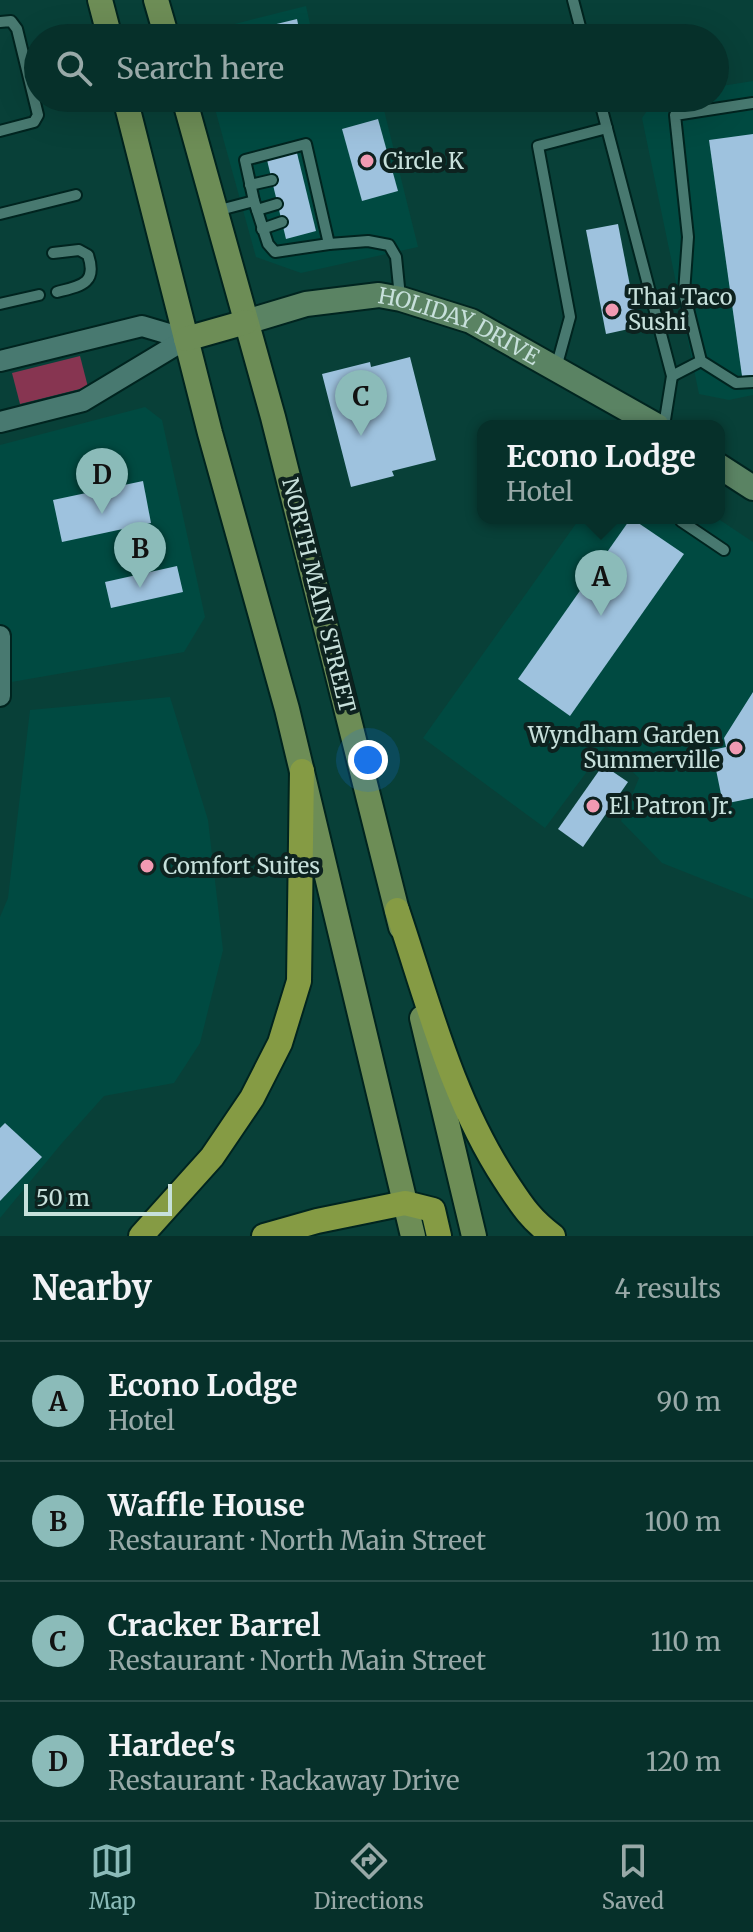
<!DOCTYPE html>
<html lang="en">
<head>
<meta charset="utf-8">
<style>
	body { margin:0; font-family:Merriweather,serif; background:#143c36; color:#f1f3f6 }
	.scale { position:absolute; left:24px; bottom:20px; width:148px; box-sizing:border-box; padding-left:8px; border:4px solid #c7e0db; border-top:0; font-size:22px; line-height:28px; white-space:nowrap; color:#c7e0db; -webkit-text-stroke:6px #0d221f; paint-order:stroke }
	.you { position:absolute; left:368px; top:760px; width:28px; height:28px; margin:-20px; border:6px solid #fff; border-radius:50%; background:#1a73e8; box-shadow:0 0 0 12px #1a73e833 }
	.badge { display:grid; place-items:center; width:52px; height:52px; border-radius:50%; background:#8bbbb9; color:#111; font-size:26px; font-weight:700 }
	.pin { position:absolute; translate:-50% -66px; filter:drop-shadow(0 2px 4px #0008) }
	.pin::after { content:''; position:absolute; top:42px; width:28px; height:24px; background:inherit; clip-path:polygon(0 0,100% 0,50% 100%) }
	.popup { position:absolute; left:477px; top:420px; width:248px; height:104px; box-sizing:border-box; display:grid; place-content:center; border-radius:16px; background:#06302a; filter:drop-shadow(0 2px 6px #0005); font-size:26px; white-space:nowrap; color:#98a9a8 }
	.popup b { font-size:30px; color:#f1f3f6 }
	.popup::after { content:''; position:absolute; left:50%; top:100%; margin-left:-16px; border:16px solid transparent; border-top-color:#06302a }
	.list { margin:0; padding:0; list-style:none }
	h2 { display:flex; justify-content:space-between; align-items:center; height:104px; margin:0; padding:0 32px; font-size:34px }
	h2 small { font-size:26px; font-weight:400; color:#98a9a8 }
	.list li { display:grid; grid-template-columns:52px 1fr auto; gap:24px; align-items:center; box-sizing:border-box; height:120px; padding:0 32px; border-top:2px solid #274b47 }
	.list b { display:block; font-size:30px; white-space:nowrap }
	.list p { margin:0; font-size:26px; white-space:nowrap; color:#98a9a8 }
	.list em { font-size:26px; font-style:normal; color:#98a9a8 }
	.icon { flex:none; width:44px; height:44px; fill:none; stroke:currentColor; stroke-width:2; stroke-linecap:round; stroke-linejoin:round }
	.map { position:relative; flex:none; width:753px; height:1236px; overflow:hidden }
	.search { position:absolute; background:#06302a; box-shadow:0 8px 32px #0002; left:24px; right:24px; top:24px; height:88px; display:flex; align-items:center; gap:20px; box-sizing:border-box; padding:0 28px; border-radius:44px; color:#98a9a8; font-size:30px }
	.sheet { height:584px; background:#06302a }
	nav { display:flex; justify-content:space-around; align-items:center; box-sizing:border-box; height:112px; border-top:2px solid #274b47; background:#06302a; font-size:22px; color:#98a9a8 }
	nav a { display:grid; justify-items:center; gap:4px }
	nav .on { color:#8bbbb9 }
	.map>svg:first-child { display:block }
	.built { fill:#004a41 }
	.green { fill:#873551 }
	.building { fill:#9ec2de }
	.lines { fill:none; stroke-linecap:round; stroke-linejoin:round }
	.lane-casing { stroke:#00241f; stroke-width:14 }
	.street-casing { stroke:#00241f; stroke-width:24 }
	.secondary-casing { stroke:#00241f; stroke-width:28 }
	.primary-casing { stroke:#00241f; stroke-width:28 }
	.highway-casing { stroke:#00241f; stroke-width:28 }
	.lane { stroke:#487970; stroke-width:10 }
	.street { stroke:#487970; stroke-width:20 }
	.secondary { stroke:#5a8363; stroke-width:24 }
	.primary { stroke:#6d8d56; stroke-width:24 }
	.highway { stroke:#859b44; stroke-width:24 }
	.poi-dot { fill:#f19ab2; stroke:#0d221f; stroke-width:3 }
	.labels { text-anchor:middle; stroke-width:8; stroke-linejoin:round; paint-order:stroke }
	.poi-label { font-size:22px; fill:#c7e0db; stroke:#0d221f; text-anchor:start }
	.street-label { font-size:22px; fill:#c7e0db; stroke:#0d221f }
</style>
</head>
<body>
<div class="map">
<svg width="753" height="1236" viewBox="0 0 753 1236">
	<rect width="100%" height="100%" fill="#084038"/>
	<!-- built -->
	<g class="built">
		<path d="M 306,6 L 313,38 L 196,38 L 195,34 Z"/>
		<path d="M 753,81 L 753,395 L 729,400 L 699,394 L 642,118 L 656,98 L 715,98 L 715,87 Z"/>
		<path d="M 212,98 L 381,98 L 418,247 L 301,273 L 256,257 Z"/>
		<path d="M 145,407 L 162,420 L 205,617 L 184,652 L 0,684 L 0,445 Z"/>
		<path d="M 580,518 L 717,518 L 753,542 L 753,899 L 662,863 L 621,821 L 639,778 L 606,746 L 545,828 L 423,738 Z"/>
		<path d="M 170,697 L 208,820 L 223,950 L 200,1043 L 174,1083 L 104,1096 L 62,1143 L 0,1218 L 0,917 L 8,898 L 30,710 Z"/>
	</g>
	<!-- green -->
	<path class="green" d="M 80,356 L 88,387 L 20,404 L 12,373 Z"/>
	<!-- building -->
	<g class="building">
		<path d="M 297,19 L 301,38 L 223,38 L 223,37 Z"/>
		<path d="M 378,119 L 398,191 L 362,201 L 342,129 Z"/>
		<path d="M 753,134 L 753,375 L 742,376 L 709,140 Z"/>
		<path d="M 297,153 L 316,231 L 286,239 L 267,160 Z"/>
		<path d="M 618,224 L 638,327 L 606,334 L 586,230 Z"/>
		<path d="M 410,357 L 436,460 L 392,471 L 394,476 L 351,487 L 322,374 L 370,362 L 371,367 Z"/>
		<path d="M 143,481 L 151,523 L 62,542 L 53,500 Z"/>
		<path d="M 631,518 L 684,554 L 570,716 L 518,679 Z"/>
		<path d="M 177,566 L 183,592 L 111,608 L 105,582 Z"/>
		<path d="M 753,692 L 753,798 L 723,804 L 712,750 L 726,747 L 724,738 Z"/>
		<path d="M 603,765 L 628,782 L 583,847 L 558,829 Z"/>
		<path d="M 5,1123 L 42,1157 L 0,1201 L 0,1128 Z"/>
	</g>
	<g class="lines">
		<!-- lane casing -->
		<g class="lane-casing">
			<g id="lane">
				<path d="M 573,0 L 583,38"/>
				<path d="M 0,22 L 11,21 L 17,29 L 38,115 L 34,122 L 0,131"/>
				<path d="M 599,98 L 672,376 L 664,426"/>
				<path d="M 753,103 L 675,115 L 688,237 L 684,293 L 701,361 L 736,383 L 753,382"/>
				<path d="M 250,185 L 272,180"/>
				<path d="M 254,201 L 245,160 L 306,144 L 329,244"/>
				<path d="M 257,210 L 277,204"/>
				<path d="M 216,211 L 254,201 L 268,244 L 275,252 L 329,244 L 368,241 L 389,245 L 396,257 L 400,297"/>
				<path d="M 0,214 L 76,195"/>
				<path d="M 262,229 L 282,222"/>
				<path d="M 53,253 L 79,250 L 88,255 C 98,284 80,286 57,292"/>
				<path d="M 0,304 L 39,295"/>
				<path d="M 556,368 L 570,317 L 538,146 L 607,128"/>
				<path d="M 672,376 L 701,361"/>
				<path d="M 681,521 L 724,550"/>
			</g>
		</g>
		<!-- street casing -->
		<g class="street-casing">
			<g id="street">
				<path d="M 0,361 L 142,326 L 186,339"/>
				<path d="M 0,422 L 83,401 L 186,339"/>
				<path d="M 0,636 L 0,696"/>
			</g>
		</g>
		<!-- secondary casing -->
		<g class="secondary-casing">
			<g id="secondary">
				<path id="s1" d="M 246,322 L 306,304 L 379,295 L 401,299 L 471,321 L 657,426"/>
				<path d="M 719,466 L 753,488"/>
			</g>
		</g>
		<!-- primary casing -->
		<g class="primary-casing">
			<g id="primary">
				<path d="M 100,0 L 110,38"/>
				<path d="M 156,0 L 167,38"/>
				<path d="M 125,98 L 210,433 L 287,709 L 413,1236"/>
				<path d="M 184,98 L 273,417 L 401,927"/>
				<path d="M 186,339 L 246,322"/>
				<path d="M 422,1018 L 474,1236"/>
			</g>
		</g>
		<!-- highway casing -->
		<g class="highway-casing">
			<g id="highway">
				<path d="M 397,910 C 428,1002 452,1099 505,1180 C 521,1204 529,1218 553,1236"/>
				<path d="M 141,1236 L 212,1157 L 252,1098 L 280,1043 L 299,981 L 302,771"/>
				<path d="M 264,1236 L 317,1221 L 405,1203 L 433,1210 L 439,1236"/>
			</g>
		</g>
		<!-- lane -->
		<use href="#lane" class="lane"/>
		<!-- street -->
		<use href="#street" class="street"/>
		<!-- secondary -->
		<use href="#secondary" class="secondary"/>
		<!-- primary -->
		<use href="#primary" class="primary"/>
		<!-- highway -->
		<use href="#highway" class="highway"/>
	</g>
	<!-- markers -->
	<g class="poi-dot">
		<circle cx="367" cy="161" r="8"/>
		<circle cx="612" cy="310" r="8"/>
		<circle cx="736" cy="748" r="8"/>
		<circle cx="593" cy="806" r="8"/>
		<circle cx="147" cy="866" r="8"/>
	</g>
	<g class="labels">
		<!-- poi labels -->
		<g class="poi-label">
			<text x="383" y="169">Circle K</text>
			<text x="628" y="305">Thai Taco<tspan x="628" dy="25">Sushi</tspan></text>
			<text x="720" y="743" text-anchor="end">Wyndham Garden<tspan x="720" dy="25">Summerville</tspan></text>
			<text x="609" y="814">El Patron Jr.</text>
			<text x="163" y="874">Comfort Suites</text>
		</g>
		<!-- street labels -->
		<g class="street-label">
			<text dy="8" stroke="none"><textPath href="#s1" startOffset="222">HOLIDAY DRIVE</textPath></text>
			<text transform="translate(319 595) rotate(76)" y="8">NORTH MAIN STREET</text>
		</g>
	</g>
</svg>
<div class="scale">50 m</div>
<div class="you"></div>
<div class="pin badge" style="left:601px;top:616px">A</div>
<div class="popup"><b>Econo Lodge</b>Hotel</div>
<div class="pin badge" style="left:140px;top:588px">B</div>
<div class="pin badge" style="left:361px;top:436px">C</div>
<div class="pin badge" style="left:102px;top:514px">D</div>
<div class="search"><svg class="icon" aria-label="search" viewBox="0 0 24 24"><circle cx="10" cy="10" r="6"/><path d="M15 15l6 6"/></svg>Search here</div>
</div>
<section class="sheet">
<h2>Nearby<small>4 results</small></h2>
<ul class="list">
<li><span class="badge">A</span><div><b>Econo Lodge</b><p>Hotel</p></div><em>90 m</em></li>
<li><span class="badge">B</span><div><b>Waffle House</b><p>Restaurant · North Main Street</p></div><em>100 m</em></li>
<li><span class="badge">C</span><div><b>Cracker Barrel</b><p>Restaurant · North Main Street</p></div><em>110 m</em></li>
<li><span class="badge">D</span><div><b>Hardee's</b><p>Restaurant · Rackaway Drive</p></div><em>120 m</em></li>
</ul>
</section>
<nav>
<a class="on"><svg class="icon" aria-label="map" viewBox="0 0 24 24"><path d="M3 6l6-2 6 2 6-2v14l-6 2-6-2-6 2zM9 4v14M15 6v14"/></svg>Map</a>
<a><svg class="icon" aria-label="directions" viewBox="0 0 24 24"><path d="M12 3l9 9-9 9-9-9zM9 14v-3h6M13 9l2 2-2 2"/></svg>Directions</a>
<a><svg class="icon" aria-label="saved" viewBox="0 0 24 24"><path d="M7 4h10v16l-5-4-5 4z"/></svg>Saved</a>
</nav>
</body>
</html>
